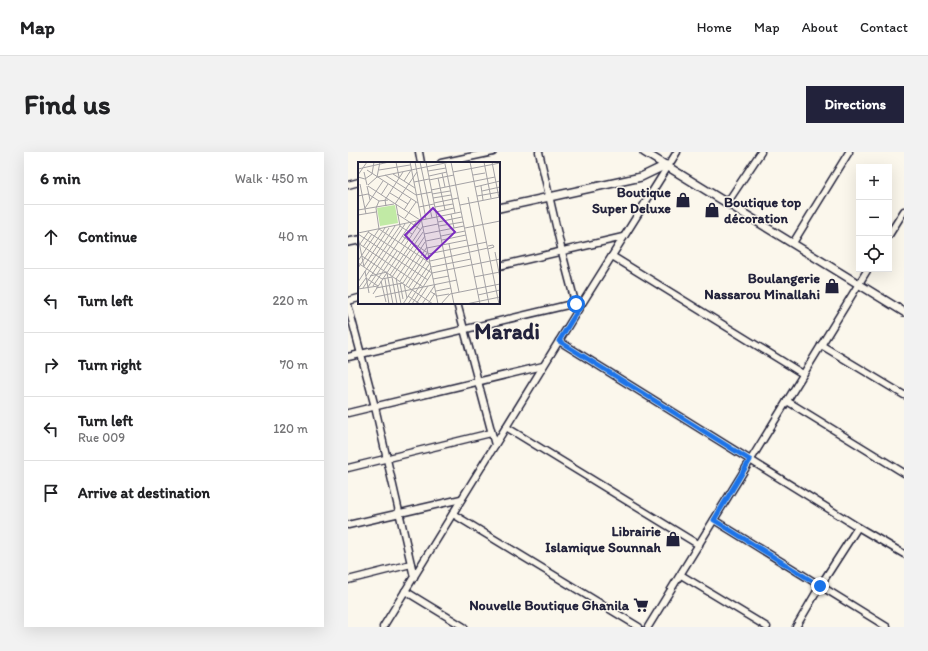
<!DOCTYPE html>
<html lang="en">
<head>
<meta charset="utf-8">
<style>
	body { margin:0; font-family:Itim,sans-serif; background:#f2f2f2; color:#202124 }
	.controls { position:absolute; right:12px; top:12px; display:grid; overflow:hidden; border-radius:0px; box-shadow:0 4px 16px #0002 }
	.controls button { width:36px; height:36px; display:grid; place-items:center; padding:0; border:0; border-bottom:1px solid #e0e0e0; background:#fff; color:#202124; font:20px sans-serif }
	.stop { position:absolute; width:12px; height:12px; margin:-9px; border:3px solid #1a73e8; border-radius:50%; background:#fff }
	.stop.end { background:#1a73e8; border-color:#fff; box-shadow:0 1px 4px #0008 }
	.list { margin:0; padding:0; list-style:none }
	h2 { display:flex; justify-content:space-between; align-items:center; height:52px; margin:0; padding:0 16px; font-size:17px }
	h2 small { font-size:13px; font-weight:400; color:#757577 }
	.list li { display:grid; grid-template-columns:26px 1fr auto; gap:12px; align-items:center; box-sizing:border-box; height:64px; padding:0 16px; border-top:1px solid #e0e0e0 }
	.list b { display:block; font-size:15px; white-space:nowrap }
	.list p { margin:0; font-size:13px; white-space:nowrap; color:#757577 }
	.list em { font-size:13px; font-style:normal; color:#757577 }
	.icon { flex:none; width:22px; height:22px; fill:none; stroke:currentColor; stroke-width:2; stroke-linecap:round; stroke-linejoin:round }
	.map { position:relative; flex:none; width:556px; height:475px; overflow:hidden; border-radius:0px }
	header { display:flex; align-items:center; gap:24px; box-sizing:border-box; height:56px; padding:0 20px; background:#fff; border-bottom:1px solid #e0e0e0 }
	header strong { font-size:19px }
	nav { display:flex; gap:22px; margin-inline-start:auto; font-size:14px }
	.intro { display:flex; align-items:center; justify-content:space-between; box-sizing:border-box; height:96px; padding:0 24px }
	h1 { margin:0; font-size:28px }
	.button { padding:10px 18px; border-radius:0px; background:#22223b; color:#fff; font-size:14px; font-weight:700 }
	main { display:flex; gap:24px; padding:0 24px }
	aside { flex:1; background:#fff; border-radius:0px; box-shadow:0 4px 16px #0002 }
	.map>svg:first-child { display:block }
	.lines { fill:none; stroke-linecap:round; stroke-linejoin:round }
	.minor-casing { stroke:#22223b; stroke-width:9 }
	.tertiary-casing { stroke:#22223b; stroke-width:10 }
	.minor { stroke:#fbf7ec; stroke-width:6 }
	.tertiary { stroke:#fbf7ec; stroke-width:7 }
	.route { stroke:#1a73e8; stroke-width:5 }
	.labels { text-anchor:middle; stroke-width:3; stroke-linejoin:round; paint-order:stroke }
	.poi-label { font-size:14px; font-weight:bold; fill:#22223b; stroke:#fbf7ec; text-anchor:end }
	.town-label { font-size:22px; font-weight:bold; fill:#22223b; stroke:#fbf7ec }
	.inset-road { fill:none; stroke:#a4a2a5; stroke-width:1 }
	.view { fill:#7b2cbf; fill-opacity:0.15; stroke:#7b2cbf; stroke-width:2 }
	.inset-edge { fill:none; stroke:#22223b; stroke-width:2 }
</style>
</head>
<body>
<header>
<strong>Map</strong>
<nav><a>Home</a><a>Map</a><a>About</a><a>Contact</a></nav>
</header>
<div class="intro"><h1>Find us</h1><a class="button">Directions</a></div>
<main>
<aside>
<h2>6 min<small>Walk · 450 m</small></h2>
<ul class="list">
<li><svg class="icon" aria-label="ahead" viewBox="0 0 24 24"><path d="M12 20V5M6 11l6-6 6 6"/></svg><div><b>Continue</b></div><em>40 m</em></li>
<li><svg class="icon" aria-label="left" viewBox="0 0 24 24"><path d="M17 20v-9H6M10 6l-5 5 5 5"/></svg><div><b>Turn left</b></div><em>220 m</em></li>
<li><svg class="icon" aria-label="right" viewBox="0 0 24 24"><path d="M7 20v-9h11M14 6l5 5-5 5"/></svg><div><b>Turn right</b></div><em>70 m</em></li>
<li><svg class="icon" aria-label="left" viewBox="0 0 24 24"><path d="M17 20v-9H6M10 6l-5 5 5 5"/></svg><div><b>Turn left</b><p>Rue 009</p></div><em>120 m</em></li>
<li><svg class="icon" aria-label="arrive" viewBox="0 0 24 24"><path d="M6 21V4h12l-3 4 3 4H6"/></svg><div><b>Arrive at destination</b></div></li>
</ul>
</aside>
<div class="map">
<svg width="556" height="475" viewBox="0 0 556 475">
	<rect width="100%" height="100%" fill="#fbf7ec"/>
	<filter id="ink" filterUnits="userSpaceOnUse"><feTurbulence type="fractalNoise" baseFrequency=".025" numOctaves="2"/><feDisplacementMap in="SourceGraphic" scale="8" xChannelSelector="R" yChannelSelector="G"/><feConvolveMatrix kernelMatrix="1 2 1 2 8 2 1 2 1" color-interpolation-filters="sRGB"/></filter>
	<g filter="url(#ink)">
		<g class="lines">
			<!-- minor casing -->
			<g class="minor-casing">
				<g id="minor">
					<path d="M 71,0 L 73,11"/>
					<path d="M 191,0 L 214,100 L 228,154"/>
					<path d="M 93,11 L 145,0"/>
					<path d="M 0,33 L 11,30"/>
					<path d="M 379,51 L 413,0"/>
					<path d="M 541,83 L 556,59"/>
					<path d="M 445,91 L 501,0"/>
					<path d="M 264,104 L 455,222"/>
					<path d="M 151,114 L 275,85"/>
					<path d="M 0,149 L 11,146"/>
					<path d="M 109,151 L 147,293"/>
					<path d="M 0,153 L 27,255 L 66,425"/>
					<path d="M 211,189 L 510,375 L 556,402"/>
					<path d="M 473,193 L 556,243"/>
					<path d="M 0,205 L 228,151"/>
					<path d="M 439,249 L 556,321"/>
					<path d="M 0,261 L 195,214"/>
					<path d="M 158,275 L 351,393"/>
					<path d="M 0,316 L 143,281"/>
					<path d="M 105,362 L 291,475"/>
					<path d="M 366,368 L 539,475"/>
					<path d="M 0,373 L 113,347"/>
					<path d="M 333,423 L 419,475"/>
					<path d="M 0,428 L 63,412"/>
					<path d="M 57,439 L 116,475"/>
					<path d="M 35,475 L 230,158 L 329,0"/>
					<path d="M 300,475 L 520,117"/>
					<path d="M 448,475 L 472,434 L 510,375"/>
				</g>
			</g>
			<!-- tertiary casing -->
			<g class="tertiary-casing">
				<g id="tertiary">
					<path d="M 296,0 L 556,160"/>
					<path d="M 151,56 L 293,25 L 318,13"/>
					<path d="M 0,90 L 11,88"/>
				</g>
			</g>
			<!-- minor -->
			<use href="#minor" class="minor"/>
			<!-- tertiary -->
			<use href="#tertiary" class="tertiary"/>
		</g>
	</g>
	<g class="lines" filter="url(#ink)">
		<!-- route -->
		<path class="route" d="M 228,152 L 230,158 L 211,189 L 402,308 L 366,368 L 472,434"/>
	</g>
	<!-- icons -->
	<defs>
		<g id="shop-bare" transform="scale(1.2)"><path d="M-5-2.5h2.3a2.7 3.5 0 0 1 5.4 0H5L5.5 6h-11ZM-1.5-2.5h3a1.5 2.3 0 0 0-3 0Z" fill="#22223b" stroke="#fbf7ec" stroke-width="2.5" paint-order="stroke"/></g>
		<g id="supermarket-bare" transform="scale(1.2)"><path d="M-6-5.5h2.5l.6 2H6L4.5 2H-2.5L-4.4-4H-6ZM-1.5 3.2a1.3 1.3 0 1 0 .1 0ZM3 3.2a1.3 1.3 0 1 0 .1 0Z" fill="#22223b" stroke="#fbf7ec" stroke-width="2.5" paint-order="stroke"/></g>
	</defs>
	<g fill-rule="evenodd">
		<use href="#shop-bare" x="335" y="48"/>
		<use href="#shop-bare" x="364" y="58"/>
		<use href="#shop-bare" x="484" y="134"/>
		<use href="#shop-bare" x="325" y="387"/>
		<use href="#supermarket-bare" x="293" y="453"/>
	</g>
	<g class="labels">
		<!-- poi labels -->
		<g class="poi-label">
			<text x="323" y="45">Boutique<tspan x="323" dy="16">Super Deluxe</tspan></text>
			<text x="376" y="55" text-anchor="start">Boutique top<tspan x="376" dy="16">décoration</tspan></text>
			<text x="472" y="131">Boulangerie<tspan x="472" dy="16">Nassarou Minallahi</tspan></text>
			<text x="313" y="384">Librairie<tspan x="313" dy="16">Islamique Sounnah</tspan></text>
			<text x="281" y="458">Nouvelle Boutique Ghanila</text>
		</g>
		<!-- town labels -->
		<g class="town-label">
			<text x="159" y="187">Maradi</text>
		</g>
	</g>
	<!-- overview -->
	<g transform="translate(10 10)">
		<rect width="142" height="142" fill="#fbf7ec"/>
		<path d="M 37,43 L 40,61 L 22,64 L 19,46 Z" fill="#c1eaa5"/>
		<path class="inset-road" d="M 38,0 L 41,15M 52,0 L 80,142M 57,0 L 68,57M 62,0 L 74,56M 68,0 L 96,142M 93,0 L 122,142M 112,0 L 141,142M 126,0 L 133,36M 134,0 L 141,36M 87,2 L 97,51M 0,7 L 31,0M 9,8 L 60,41M 21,8 L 52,3M 70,9 L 88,6M 6,10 L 9,23M 95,10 L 142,1M 84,11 L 87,25M 35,12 L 57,26M 0,13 L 9,0M 27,13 L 58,33 L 74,30M 115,13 L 127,11M 71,14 L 89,10M 0,15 L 7,17 L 14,12 L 16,0M 19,15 L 92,0M 80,16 L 87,48M 71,18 L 96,13M 46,19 L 53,8M 56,20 L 71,17M 2,22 L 8,52M 10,23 L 19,15 L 22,0M 9,24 L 12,38M 10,24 L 62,58M 123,24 L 125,38M 117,25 L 142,19M 73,28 L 137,15M 124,29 L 142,25M 32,31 L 50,42M 74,32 L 92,29M 23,33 L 30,22M 0,34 L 10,32 L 21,39M 119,34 L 142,30M 110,35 L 131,142M 75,36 L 93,33M 76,41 L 100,36M 37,42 L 59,10M 38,42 L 42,64 L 54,72M 102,43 L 142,35M 28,44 L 27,38 L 45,10M 61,45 L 76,42M 77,45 L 95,42M 7,46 L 25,19M 0,48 L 36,42M 46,48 L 53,37M 78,50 L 96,46M 93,52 L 96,66M 0,53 L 18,50M 47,56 L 58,40M 80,60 L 104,55M 53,61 L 63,68M 81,64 L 105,60M 65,65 L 80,62M 107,66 L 142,59M 21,67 L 72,101M 10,70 L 74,111M 0,71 L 103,50M 0,72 L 70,118M 66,72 L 106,64M 44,74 L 70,91M 83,74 L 107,69M 0,75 L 6,105M 84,78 L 108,73M 68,79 L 83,76M 0,81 L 65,125M 2,82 L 11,69M 43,82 L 58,60M 91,82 L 101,130M 130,84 L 135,83 L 136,85 L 130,87M 5,85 L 14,72M 69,86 L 109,78M 137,90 L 142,116M 70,92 L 129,80M 4,94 L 75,142M 0,99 L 21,67 L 18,46 L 21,39 L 30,38M 72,99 L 130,86M 0,101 L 24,117 L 34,115 L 65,70M 6,104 L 31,66M 73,105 L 113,97M 0,106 L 27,66M 7,109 L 11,131M 29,111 L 35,142M 19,112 L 53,61 L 39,52M 32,113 L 65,64M 8,114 L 42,64M 12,114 L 29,110M 34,115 L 39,142M 116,115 L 142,110M 38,116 L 43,142M 27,117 L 31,142M 38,117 L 67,74M 75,117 L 91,114M 23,119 L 28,140M 42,119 L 67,80M 0,120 L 37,64M 42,121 L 45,137M 46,122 L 49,136M 48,123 L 69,91M 15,124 L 39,89M 10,125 L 18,113M 51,125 L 69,98M 5,126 L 47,62M 18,126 L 45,121 L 69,85M 0,127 L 8,116 L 20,124M 0,127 L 20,124M 72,129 L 79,134 L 91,132M 78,129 L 93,126M 15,132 L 63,59M 120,133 L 142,128M 50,134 L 62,142M 17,135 L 99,118M 45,142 L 72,101M 50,142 L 73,106M 54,142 L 74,111 L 142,97M 58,142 L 70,124M 64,142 L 77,123M 70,142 L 77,131M 83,142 L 92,132 L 142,122M 108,142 L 142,135"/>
		<path class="view" d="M 75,46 L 97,70 L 69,97 L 47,73 Z"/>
		<rect width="142" height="142" class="inset-edge"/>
	</g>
</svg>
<div class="controls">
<button>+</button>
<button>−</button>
<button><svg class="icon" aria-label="locate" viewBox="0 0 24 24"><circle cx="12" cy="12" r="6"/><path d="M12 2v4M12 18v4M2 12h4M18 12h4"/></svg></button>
</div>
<div class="stop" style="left:228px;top:152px"></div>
<div class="stop end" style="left:472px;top:434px"></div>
</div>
</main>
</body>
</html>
